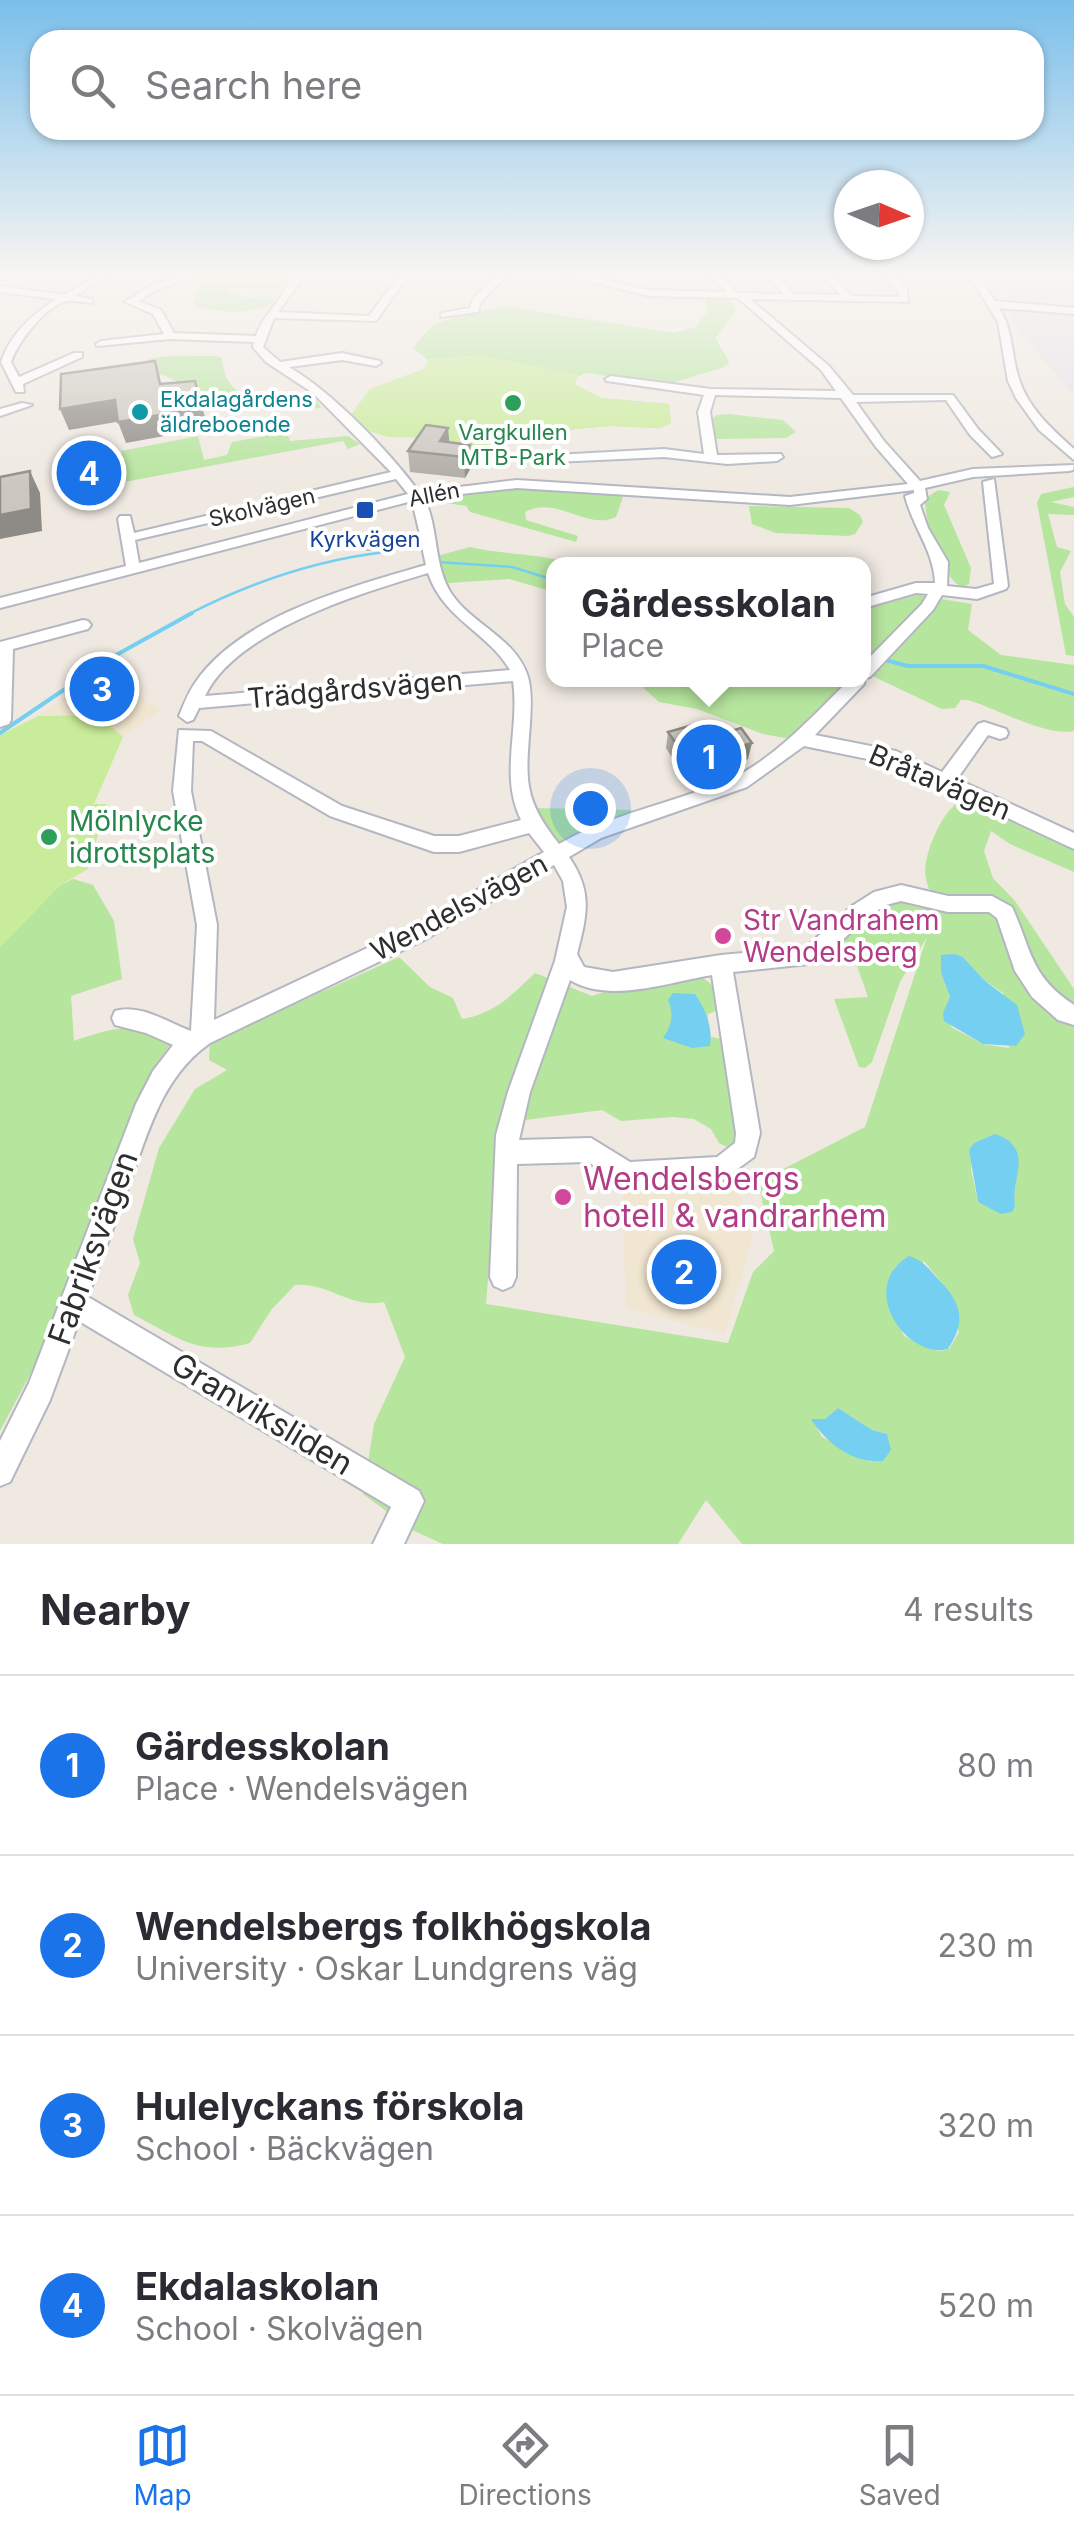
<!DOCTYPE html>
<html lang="en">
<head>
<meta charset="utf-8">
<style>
	body { margin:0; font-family:Inter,sans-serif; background:#f2f2f3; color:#2b2b33 }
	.compass { position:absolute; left:834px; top:170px; width:90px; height:90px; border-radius:50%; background:#fff; box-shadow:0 2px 8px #0004; rotate:92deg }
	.you { position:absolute; left:590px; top:808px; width:35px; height:35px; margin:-25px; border:8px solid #fff; border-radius:50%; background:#1a73e8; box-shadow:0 0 0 15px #1a73e833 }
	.badge { display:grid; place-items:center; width:65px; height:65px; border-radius:50%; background:#1a73e8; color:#fff; font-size:32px; font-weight:700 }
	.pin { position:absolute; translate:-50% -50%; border:5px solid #fff; box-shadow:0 2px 10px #0006 }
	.popup { position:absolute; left:546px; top:557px; width:325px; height:130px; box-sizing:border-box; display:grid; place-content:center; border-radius:20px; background:#fff; filter:drop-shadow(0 2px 8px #0005); font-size:32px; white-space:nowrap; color:#7c7c81 }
	.popup b { font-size:38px; color:#2b2b33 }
	.popup::after { content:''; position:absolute; left:50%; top:100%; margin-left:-20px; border:20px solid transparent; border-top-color:#fff }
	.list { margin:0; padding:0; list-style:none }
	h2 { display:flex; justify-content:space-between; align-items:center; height:130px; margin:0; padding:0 40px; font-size:42px }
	h2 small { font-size:32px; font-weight:400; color:#7c7c81 }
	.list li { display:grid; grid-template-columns:65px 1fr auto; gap:30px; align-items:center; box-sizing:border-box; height:180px; padding:0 40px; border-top:2px solid #e1e1e2 }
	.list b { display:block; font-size:38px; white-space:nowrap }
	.list p { margin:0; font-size:32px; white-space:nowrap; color:#7c7c81 }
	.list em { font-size:32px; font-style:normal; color:#7c7c81 }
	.icon { flex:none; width:55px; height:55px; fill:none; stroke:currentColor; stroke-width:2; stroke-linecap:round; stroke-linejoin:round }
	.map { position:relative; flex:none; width:1074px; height:1544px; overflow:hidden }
	.search { position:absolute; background:#fff; box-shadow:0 2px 8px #0004; left:30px; right:30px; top:30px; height:110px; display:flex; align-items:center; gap:25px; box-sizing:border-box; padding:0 35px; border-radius:30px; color:#7c7c81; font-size:38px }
	.sheet { height:850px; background:#fff }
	nav { display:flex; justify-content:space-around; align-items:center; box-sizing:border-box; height:140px; border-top:2px solid #e1e1e2; background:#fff; font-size:28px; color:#7c7c81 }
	nav a { display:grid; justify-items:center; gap:5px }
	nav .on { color:#1a73e8 }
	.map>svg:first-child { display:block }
	.industrial { fill:#e3e1e8 }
	.education { fill:#f0e6d1 }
	.green { fill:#b6e59e; fill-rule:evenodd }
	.pitch { fill:#c9ec9a }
	.water { fill:#75cff0 }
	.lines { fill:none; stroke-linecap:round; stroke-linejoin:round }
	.stream-far1 { stroke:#75cff0; stroke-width:2.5 }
	.stream { stroke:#75cff0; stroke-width:4 }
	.minor-casing { stroke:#b4b7c1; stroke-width:4 }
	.minor { fill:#fff; fill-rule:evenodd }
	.wall { fill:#afaba4 }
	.shaded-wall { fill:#8e8b86 }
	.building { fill:#cbc7bf; stroke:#8e8b86; stroke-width:2.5 }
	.leisure-dot { fill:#2e9e5b; stroke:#fff; stroke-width:4 }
	.culture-dot { fill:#0f9aa8; stroke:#fff; stroke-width:4 }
	.transit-dot { fill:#1a4fb4; stroke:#fff; stroke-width:4 }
	.hotel-dot { fill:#d1479c; stroke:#fff; stroke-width:4 }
	.labels { text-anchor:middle; stroke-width:8; stroke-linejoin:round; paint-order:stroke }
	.far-culture-label { font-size:22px; fill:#0d838f; stroke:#fff; text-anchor:start }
	.far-leisure-label { font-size:22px; fill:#27864d; stroke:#fff }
	.far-street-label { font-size:22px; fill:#2e2e2e; stroke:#fff }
	.far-transit-label { font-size:22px; fill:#164399; stroke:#fff }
	.street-label { font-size:28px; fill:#2e2e2e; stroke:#fff }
	.leisure-label { font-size:28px; fill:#27864d; stroke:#fff; text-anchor:start }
	.hotel-label { font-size:28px; fill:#b23c85; stroke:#fff; text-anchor:start }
	.near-hotel-label { font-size:32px; fill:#b23c85; stroke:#fff; text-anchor:start }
	.near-street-label { font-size:32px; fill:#2e2e2e; stroke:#fff }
</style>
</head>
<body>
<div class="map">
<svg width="1074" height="1544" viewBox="0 0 1074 1544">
	<rect width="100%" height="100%" fill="#efe9e1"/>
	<!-- industrial -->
	<path class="industrial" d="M 984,273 L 1074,273 L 1074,395 L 1018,331 L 1011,314 L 1016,310 Z"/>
	<!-- education -->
	<g class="education">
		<path d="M 102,670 L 161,710 L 123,737 L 98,715 L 38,716 Z"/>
		<path d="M 736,1180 L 753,1235 L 725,1334 L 626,1308 L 622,1184 Z"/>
	</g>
	<!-- green -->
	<g class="green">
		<path d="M 212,273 L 286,273 L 290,277 L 280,291 L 230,288 L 230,293 L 246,298 L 270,297 L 275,301 C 261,315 211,314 193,304 L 201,285 Z"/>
		<path d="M 708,298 L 726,298 L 735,306 L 736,311 L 716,337 C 718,347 726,352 729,363 L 724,367 L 669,384 L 585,373 L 576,378 L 575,385 L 601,398 L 669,404 L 671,423 L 660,428 L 610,426 L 511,435 L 481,451 C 465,447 449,441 433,438 C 401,433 376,442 351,415 L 370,389 L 424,369 L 429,361 L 413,348 C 419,340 428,329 436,324 C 448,318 496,307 508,307 L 674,333 L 696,327 L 707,312 L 705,300 Z"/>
		<path d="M 215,356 L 222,358 C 226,412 275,394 312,396 L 322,408 L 228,410 L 166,376 L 133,368 C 152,351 190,357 215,356 Z"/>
		<path d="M 729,414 L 783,420 L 796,432 L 786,438 L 715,439 L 712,420 L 716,415 Z"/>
		<path d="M 285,427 L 290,441 L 348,436 L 360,444 L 348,449 L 343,441 L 124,482 L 121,451 L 198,436 L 204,460 L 227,455 L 232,442 L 266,436 L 266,431 Z"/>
		<path d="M 499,486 L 613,493 L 623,497 L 616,517 C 587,531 557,495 525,512 L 526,520 L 578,536 L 576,542 L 470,512 L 466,506 L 427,500 Z"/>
		<path d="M 1074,487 L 1074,497 L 1051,502 L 1074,507 L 1074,515 L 1048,514 L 1057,547 L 1071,551 L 1060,572 L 1065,604 L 1074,617 L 1074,656 L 1066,655 L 1037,503 L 1041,494 Z"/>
		<path d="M 938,490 L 950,492 L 944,505 L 971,568 L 969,584 L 963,587 C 943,582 924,519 925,499 Z"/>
		<path d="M 749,506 L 849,508 L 860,515 L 863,522 L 855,534 L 848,536 L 776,533 L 752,524 Z"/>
		<path d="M 470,547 C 503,555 543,553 572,564 L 554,564 L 554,592 L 509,579 L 449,583 L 441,578 L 437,556 Z"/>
		<path d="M 918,595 L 972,604 L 968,630 L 1001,655 L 1074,665 L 1074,731 C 1046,737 998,709 968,700 L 961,700 L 955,708 L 942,709 L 864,672 L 864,609 Z"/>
		<path d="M 635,680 L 849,680 L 790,739 L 763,734 L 697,709 L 659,702 Z"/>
		<path d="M 963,799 L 979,800 L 1074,842 L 1074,872 L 1010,844 L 991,831 L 984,851 L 993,878 L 1015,901 L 1074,989 L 1074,1544 L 742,1544 L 706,1500 L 678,1544 L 443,1544 L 412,1530 L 363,1494 L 374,1424 L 405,1357 L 384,1302 C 351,1309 328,1282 295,1285 L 272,1309 L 250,1343 C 198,1357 179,1338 134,1315 L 128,1295 L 140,1263 L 133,1239 L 159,1148 L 195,1089 L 227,1070 L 209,1060 L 210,1042 L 399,957 L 430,987 L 453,998 L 462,1019 C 495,1013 511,996 535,973 L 592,996 L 610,990 L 700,977 C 714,983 720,994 720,1009 L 708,1014 L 707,1030 L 711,1037 L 723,1039 L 739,1143 L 729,1148 L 719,1143 L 711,1129 L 694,1119 L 673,1117 L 621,1121 L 602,1110 L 518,1121 L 493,1220 L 486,1304 L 728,1343 L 753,1272 L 774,1251 L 758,1182 L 865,1127 L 927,937 L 900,982 L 872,1062 L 865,1068 L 859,1067 L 834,999 L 868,997 L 856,963 L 843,963 L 836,947 C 871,910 881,898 934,903 C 931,893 925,881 925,871 C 926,848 943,809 963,799 ZM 963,957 L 985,981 L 1003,993 L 1009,1048 L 983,1044 L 951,1027 L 950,997 L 941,973 ZM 987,1138 L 1016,1184 L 1013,1197 L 978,1203 L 971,1169 L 974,1143 ZM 924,1261 L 942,1283 L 959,1332 L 949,1349 L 938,1351 L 904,1336 L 897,1320 ZM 838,1408 L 872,1430 L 887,1434 L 871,1462 L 822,1437 L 812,1419 L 825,1419 Z"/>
		<path d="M 535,808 L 634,810 L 558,844 Z"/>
		<path d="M 73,879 L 93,885 L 114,921 L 122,979 L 71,996 L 74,1041 C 124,1024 124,1026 175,1038 L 152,1070 L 33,1369 L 0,1431 L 0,947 L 59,886 Z"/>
	</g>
	<!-- pitch -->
	<g class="pitch">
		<path d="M 478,355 L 579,374 L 575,384 L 601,398 L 669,404 L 671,423 L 660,428 L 610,426 L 511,435 L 493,448 L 470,453 L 431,438 L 388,437 L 365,430 L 351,415 L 370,389 L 424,369 L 428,359 Z"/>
		<path d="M 98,715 L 123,737 L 94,804 L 107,804 L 88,869 L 59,886 L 0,947 L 0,735 L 38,716 Z"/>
	</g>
	<!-- water -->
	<g class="water">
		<path d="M 955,954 L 963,957 L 985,981 L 1017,1005 L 1025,1034 L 1016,1046 L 983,1044 L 944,1021 L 943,1013 L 950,997 L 941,973 L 941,955 Z"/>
		<path d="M 673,993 L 695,994 C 706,1010 713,1028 710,1046 L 692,1048 L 663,1038 C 672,1026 674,1013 668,1000 Z"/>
		<path d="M 995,1134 C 1036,1148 1010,1179 1015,1206 L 1012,1212 L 1001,1214 L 978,1202 L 969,1150 L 974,1143 Z"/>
		<path d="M 909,1256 C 924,1261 928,1268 939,1280 C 961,1303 967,1320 948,1349 C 907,1360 856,1288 909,1256 Z"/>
		<path d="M 838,1408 L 872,1430 L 887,1434 L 891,1450 L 883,1461 C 853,1464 826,1443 811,1419 L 825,1419 Z"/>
	</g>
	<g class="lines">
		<!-- stream-far1 -->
		<g class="stream-far1">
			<path d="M 437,562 L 512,567 L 554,580"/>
			<path d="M 187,615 C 251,582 315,560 386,552"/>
		</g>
		<!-- stream -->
		<g class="stream">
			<path d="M 109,659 L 192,613"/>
			<path d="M 881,659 L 908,666 L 983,666 L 1074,694"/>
			<path d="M 0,733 L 99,666"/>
		</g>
		<!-- minor casing -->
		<g class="minor-casing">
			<g id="minor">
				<path d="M 102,273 L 113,273 L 75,296 L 92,299 L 92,303 C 86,303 74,300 67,301 C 45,306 18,342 11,362 L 19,377 L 74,353 L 82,353 L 82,357 L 23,384 L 24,392 L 16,392 L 1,362 C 11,333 31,316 56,299 L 0,292 L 0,286 L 64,295 Z"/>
				<path d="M 192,273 L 207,273 L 158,289 L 138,301 L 161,310 L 174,333 L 256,336 C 263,313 288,297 290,273 L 300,273 L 299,283 L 278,312 L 369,316 L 401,273 L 410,273 L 376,321 L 274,318 L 263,347 L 280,362 L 342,353 L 380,361 L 381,363 L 376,366 L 342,360 L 289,367 C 333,393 388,450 419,492 L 517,480 L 790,497 L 908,484 L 876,447 L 841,398 L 715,395 L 710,412 L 717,455 L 781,454 L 783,457 L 777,461 L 727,464 L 664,457 L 533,463 L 531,460 L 537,456 L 664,449 L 704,454 L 698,412 L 704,395 L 607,381 L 605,379 L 611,376 L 711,389 L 836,391 L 821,370 L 738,298 L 649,296 L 555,273 L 573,273 L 649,290 L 727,292 L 708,273 L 718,273 L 738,293 L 783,294 L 766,273 L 775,273 L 794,294 L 840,295 L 821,273 L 830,273 L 851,296 L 899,297 L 897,290 L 882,273 L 892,273 L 907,289 L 908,302 L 750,299 L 829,366 L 853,395 L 953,395 L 978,429 L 1002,454 L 992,457 L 970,435 L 946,400 L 856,402 L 884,441 L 920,481 L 973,469 L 1074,465 L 1073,470 L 1069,471 L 973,477 L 925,488 L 927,499 L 920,505 L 928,528 L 948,562 L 947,586 L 976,589 L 994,584 L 983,482 L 994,479 L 1008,586 L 1006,589 L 977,599 L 942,595 L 933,610 L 870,677 L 865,678 L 864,684 L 815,735 L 896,751 L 942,772 L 978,724 L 984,722 L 1006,729 L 1008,733 L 1006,737 L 1000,739 L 988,735 L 957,779 L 1074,833 L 1074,849 L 892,764 L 804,746 L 747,787 L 601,838 L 569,857 C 593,892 587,915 577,954 L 584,967 L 613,972 L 721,955 L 806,947 L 852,906 L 874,892 L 901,885 L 948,896 L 992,896 L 1012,907 C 1032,951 1030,976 1074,1005 L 1074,1025 L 1058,1020 L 1032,997 L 1015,971 L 997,918 L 989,912 L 948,912 L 901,901 L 886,905 L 866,918 L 818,963 L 733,972 L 760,1133 L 754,1157 L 721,1181 L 627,1186 L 588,1162 L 517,1164 L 516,1277 L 512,1286 L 503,1290 L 494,1286 L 490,1277 L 496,1135 L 508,1092 L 555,961 L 567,907 L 563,881 L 554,865 L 424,940 L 210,1043 C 161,1077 147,1136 128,1188 C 115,1224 101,1260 88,1297 L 419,1491 L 424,1501 L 404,1544 L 373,1544 L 391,1507 L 79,1321 L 50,1400 L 10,1482 L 0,1486 L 0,1441 L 29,1383 L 136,1104 L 153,1071 L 173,1045 L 146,1033 L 115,1025 L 112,1018 L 115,1011 C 140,1003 169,1023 191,1031 L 197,925 L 173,791 L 179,730 L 211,731 L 342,806 L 434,836 L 459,836 L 521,820 C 499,775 520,729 513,681 L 199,708 L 193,720 L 187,722 L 179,716 C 184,704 187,695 195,683 C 241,615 351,587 426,565 L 422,547 L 365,549 L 358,545 L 365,541 L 421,539 L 412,501 L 0,608 L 0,598 L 126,566 L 118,519 L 120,516 L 130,516 L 134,533 L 391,472 L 313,393 L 266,362 L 253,347 L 254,342 L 170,339 L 97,346 L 96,344 L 101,341 L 164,334 L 153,314 L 125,302 L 152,285 ZM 396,479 L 408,494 L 139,563 L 135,540 ZM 517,488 L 790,505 L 914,490 L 914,493 L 905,496 C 913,528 934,551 935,583 L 916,583 L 864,598 L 864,608 L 916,593 L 928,594 L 922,604 L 864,663 L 864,680 L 849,680 C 817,712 773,760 732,778 C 675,803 613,813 559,844 C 522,798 526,779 530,723 C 531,708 532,691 528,677 C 516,638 472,625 451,593 C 433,564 439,528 424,498 ZM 428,573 C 444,620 487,631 510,670 L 205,696 C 236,630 362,593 428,573 ZM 193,741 L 202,741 L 330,816 L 434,852 L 459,852 L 529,833 L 544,852 L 410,928 L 214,1020 L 217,925 L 191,791 ZM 712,975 L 736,1133 L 735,1143 L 717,1157 L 630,1162 L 591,1138 L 519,1140 L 530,1092 L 570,980 C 609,1004 669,982 712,975 Z"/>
				<path d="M 499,273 L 509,273 L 481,302 L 478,312 L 441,317 L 441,313 L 470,308 L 473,299 Z"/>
				<path d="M 968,273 L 977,273 L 995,301 L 1074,308 L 1074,314 L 999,308 C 1014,331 1011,357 1020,382 C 1030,410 1053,430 1074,449 L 1074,460 L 1039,430 L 1016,398 L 1008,381 L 998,322 Z"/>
				<path d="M 22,403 L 32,405 L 0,416 L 0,409 Z"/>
				<path d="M 83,620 L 88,621 L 91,625 L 88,629 L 13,649 L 11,720 L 9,724 L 0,727 L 0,642 Z"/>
			</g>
		</g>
		<!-- minor -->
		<use href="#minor" class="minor"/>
	</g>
	<!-- wall -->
	<g class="wall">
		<path d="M 470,445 L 472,466 L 465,478 L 410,472 L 408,451 Z"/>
		<path d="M 668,732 L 748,759 L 692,776 L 680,759 L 674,761 L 666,748 Z"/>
	</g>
	<!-- shaded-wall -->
	<g class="shaded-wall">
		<path d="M 195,381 L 208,428 L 126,443 L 118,422 Z"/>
		<path d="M 115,400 L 122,421 L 69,430 L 60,409 Z"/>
		<path d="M 448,428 L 450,449 L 440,441 Z"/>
		<path d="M 470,445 L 472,466 L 465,478 L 464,457 Z"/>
		<path d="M 30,471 L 40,493 L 42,531 L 0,539 L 0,515 Z"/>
		<path d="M 683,743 L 680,759 L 674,761 L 677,745 Z"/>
		<path d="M 752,743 L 748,759 L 692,776 L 695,760 Z"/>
	</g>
	<!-- building -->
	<g class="building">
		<path d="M 155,361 L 160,384 L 195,381 L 202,408 L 118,422 L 115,400 L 60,409 L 61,374 Z"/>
		<path d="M 426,425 L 448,428 L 440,441 L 470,445 L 464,457 L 408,451 Z"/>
		<path d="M 30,471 L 31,509 L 0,515 L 0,477 Z"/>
		<path d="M 693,725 L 703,740 L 741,728 L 752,743 L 695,760 L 683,743 L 677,745 L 668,732 Z"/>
	</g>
	<!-- sky -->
	<linearGradient id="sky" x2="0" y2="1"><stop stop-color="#7abfeb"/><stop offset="0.56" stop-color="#f8f5f2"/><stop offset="1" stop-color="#f8f5f2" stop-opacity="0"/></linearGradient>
	<rect width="1074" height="489" fill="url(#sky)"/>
	<!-- markers -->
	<g class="leisure-dot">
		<circle cx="513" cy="403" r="10"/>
		<circle cx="49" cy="837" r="10"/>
	</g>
	<circle class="culture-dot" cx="140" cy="412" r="10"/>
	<rect class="transit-dot" x="355" y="500" width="20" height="20" rx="5"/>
	<g class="hotel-dot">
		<circle cx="723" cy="936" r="10"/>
		<circle cx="563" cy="1197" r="10"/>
	</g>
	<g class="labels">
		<!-- far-culture labels -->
		<g class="far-culture-label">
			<text x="160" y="407">Ekdalagårdens<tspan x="160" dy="25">äldreboende</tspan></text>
		</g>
		<!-- far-leisure labels -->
		<g class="far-leisure-label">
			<text x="513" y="440">Vargkullen<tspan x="513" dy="25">MTB-Park</tspan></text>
		</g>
		<!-- far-street labels -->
		<g class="far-street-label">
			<text transform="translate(434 494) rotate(-11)" y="8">Allén</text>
			<text transform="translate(262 507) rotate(-13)" y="8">Skolvägen</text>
		</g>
		<!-- far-transit labels -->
		<g class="far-transit-label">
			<text x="365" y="547">Kyrkvägen</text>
		</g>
		<!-- street labels -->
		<g class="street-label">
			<text transform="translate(355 689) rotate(-5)" y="10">Trädgårdsvägen</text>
			<text transform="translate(940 782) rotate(23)" y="10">Bråtavägen</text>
			<text transform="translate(459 907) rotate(-28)" y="10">Wendelsvägen</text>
		</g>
		<!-- leisure labels -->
		<g class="leisure-label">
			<text x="69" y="831">Mölnlycke<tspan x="69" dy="32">idrottsplats</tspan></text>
		</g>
		<!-- hotel labels -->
		<g class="hotel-label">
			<text x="743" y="930">Str Vandrahem<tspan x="743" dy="32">Wendelsberg</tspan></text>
		</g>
		<!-- near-hotel labels -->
		<g class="near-hotel-label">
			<text x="583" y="1190">Wendelsbergs<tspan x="583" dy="37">hotell &amp; vandrarhem</tspan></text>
		</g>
		<!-- near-street labels -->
		<g class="near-street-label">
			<text transform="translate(93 1248) rotate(-70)" y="11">Fabriksvägen</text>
			<text transform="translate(262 1414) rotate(31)" y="11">Granviksliden</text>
		</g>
	</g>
</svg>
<svg class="compass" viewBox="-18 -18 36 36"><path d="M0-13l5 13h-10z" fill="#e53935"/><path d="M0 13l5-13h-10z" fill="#7c7c81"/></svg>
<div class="you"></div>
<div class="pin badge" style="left:709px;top:757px">1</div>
<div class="popup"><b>Gärdesskolan</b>Place</div>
<div class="pin badge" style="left:684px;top:1272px">2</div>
<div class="pin badge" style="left:102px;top:689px">3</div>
<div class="pin badge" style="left:89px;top:473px">4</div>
<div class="search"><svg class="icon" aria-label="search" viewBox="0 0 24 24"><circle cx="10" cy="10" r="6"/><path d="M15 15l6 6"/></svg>Search here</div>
</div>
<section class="sheet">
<h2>Nearby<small>4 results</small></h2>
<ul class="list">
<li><span class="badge">1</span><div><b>Gärdesskolan</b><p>Place · Wendelsvägen</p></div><em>80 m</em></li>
<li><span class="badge">2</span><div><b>Wendelsbergs folkhögskola</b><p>University · Oskar Lundgrens väg</p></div><em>230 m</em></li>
<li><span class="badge">3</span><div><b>Hulelyckans förskola</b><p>School · Bäckvägen</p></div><em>320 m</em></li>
<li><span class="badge">4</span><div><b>Ekdalaskolan</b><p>School · Skolvägen</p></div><em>520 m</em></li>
</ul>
</section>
<nav>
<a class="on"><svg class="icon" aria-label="map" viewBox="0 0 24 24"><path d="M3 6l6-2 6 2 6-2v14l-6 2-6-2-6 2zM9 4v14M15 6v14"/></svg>Map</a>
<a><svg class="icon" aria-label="directions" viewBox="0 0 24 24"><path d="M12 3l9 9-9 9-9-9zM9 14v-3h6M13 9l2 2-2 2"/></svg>Directions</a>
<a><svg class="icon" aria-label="saved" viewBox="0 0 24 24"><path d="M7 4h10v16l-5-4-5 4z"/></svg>Saved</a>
</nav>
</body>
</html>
